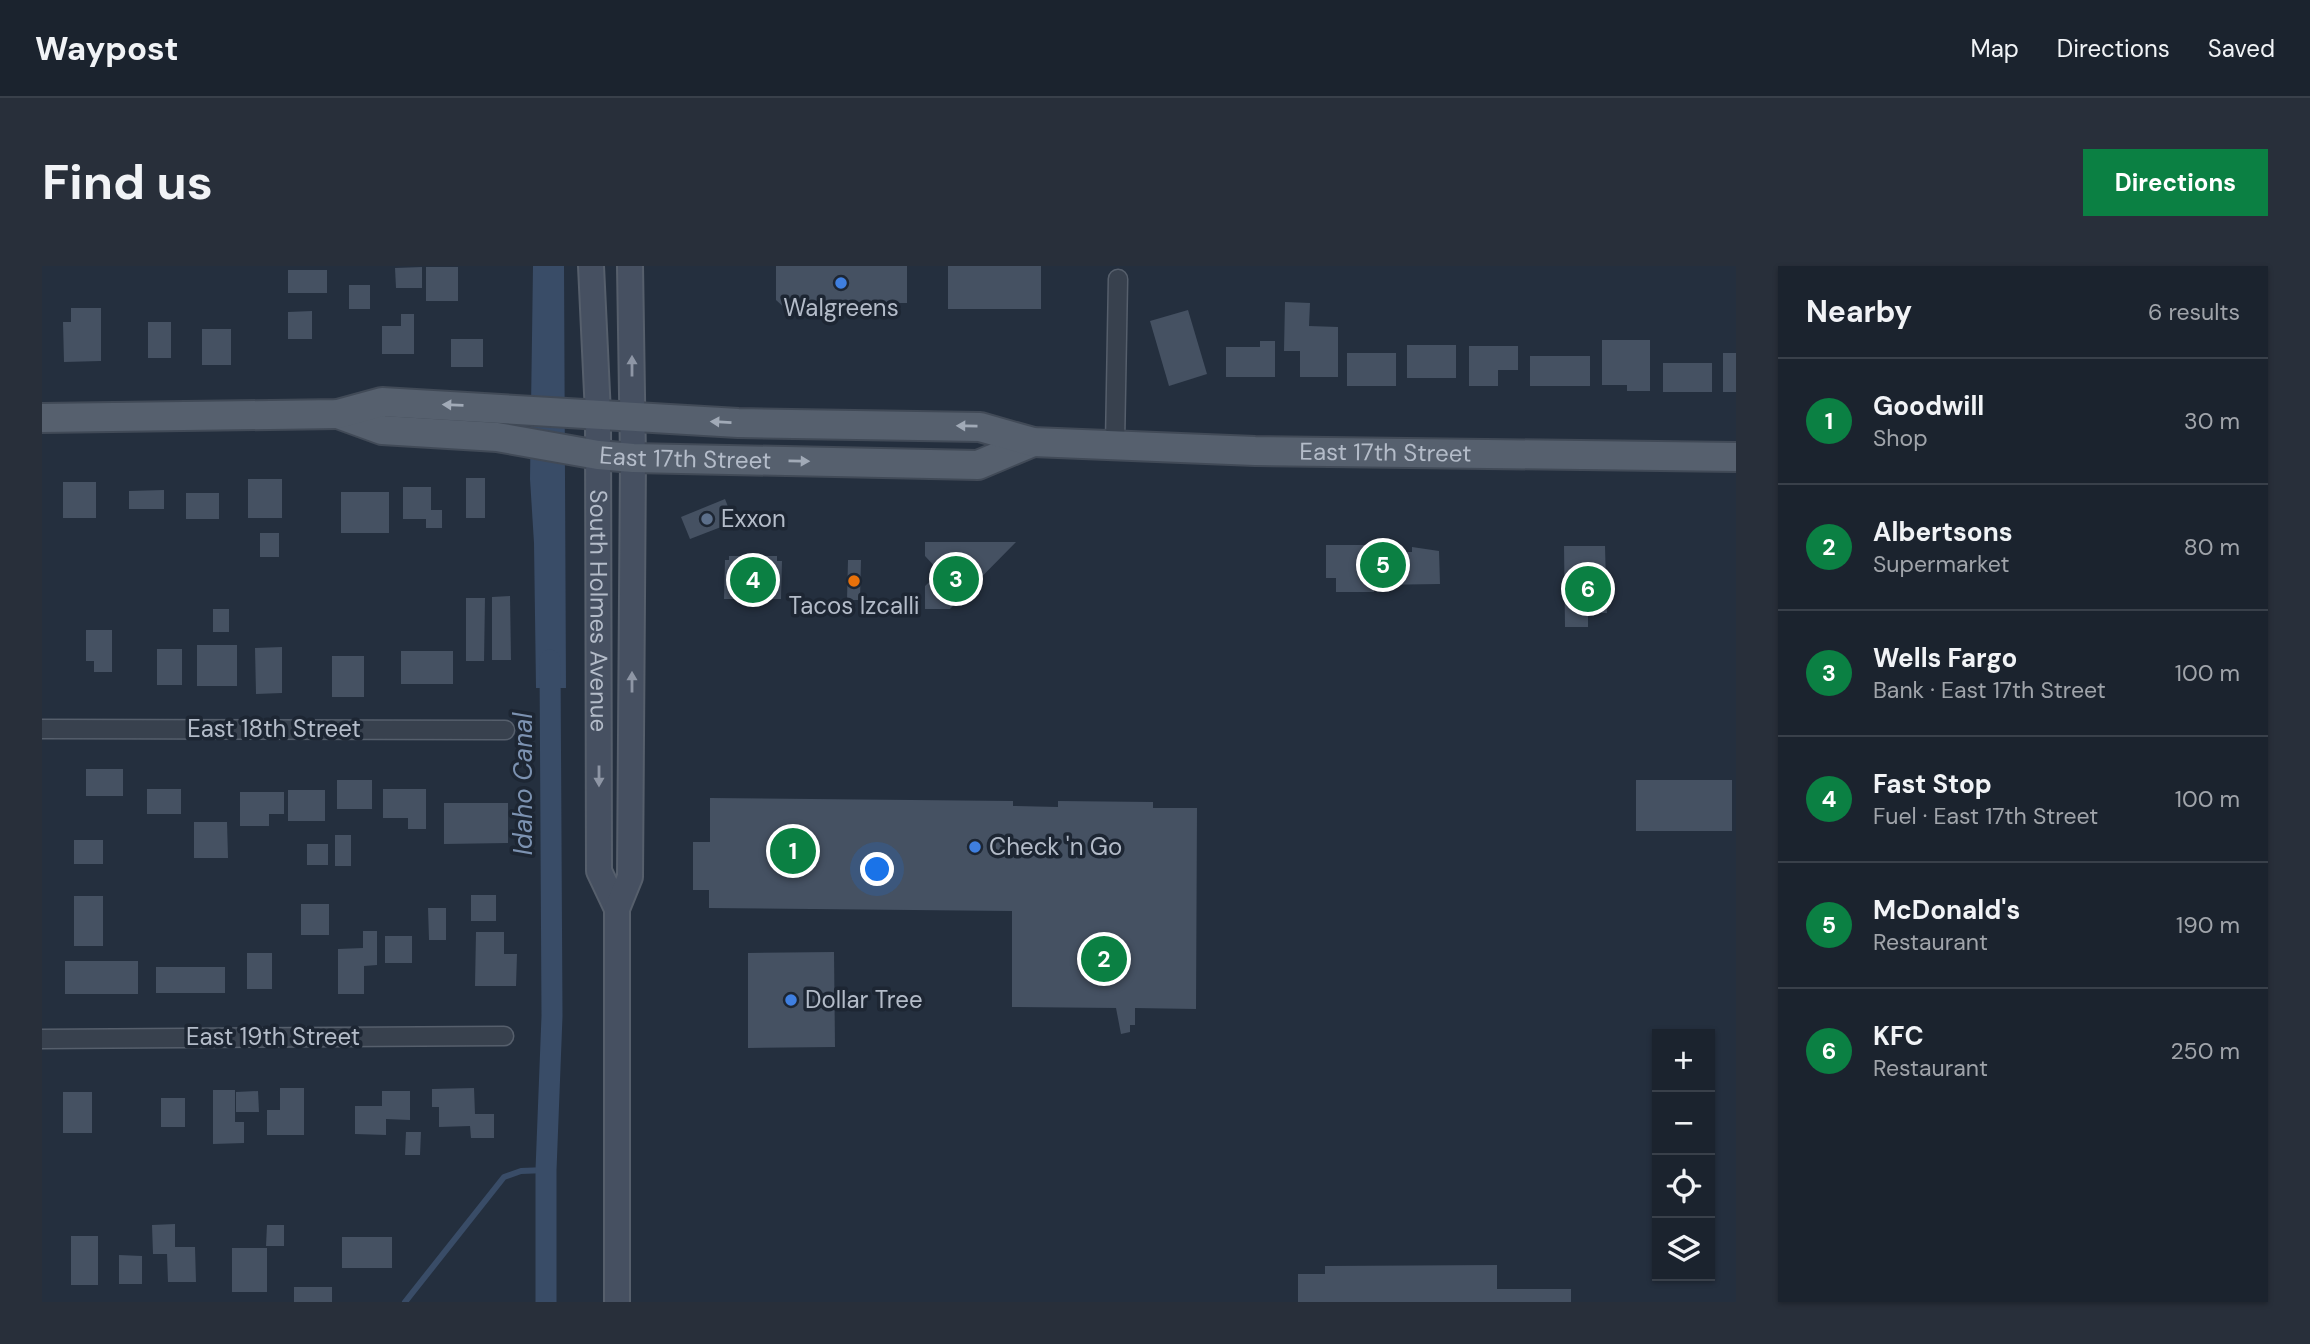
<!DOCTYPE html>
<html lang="en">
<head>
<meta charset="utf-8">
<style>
	body { margin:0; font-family:"DM Sans",sans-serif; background:#282f3a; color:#f1f3f6 }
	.controls { position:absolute; right:21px; bottom:21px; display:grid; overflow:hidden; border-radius:0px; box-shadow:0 2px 5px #0004 }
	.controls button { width:63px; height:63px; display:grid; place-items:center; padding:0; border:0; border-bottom:2px solid #39404a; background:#1b232e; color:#f1f3f6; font:35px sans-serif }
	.you { position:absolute; left:836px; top:604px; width:24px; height:24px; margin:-18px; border:5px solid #fff; border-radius:50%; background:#1a73e8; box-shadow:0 0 0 10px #1a73e833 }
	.badge { display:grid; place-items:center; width:46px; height:46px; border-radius:50%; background:#0b8043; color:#fff; font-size:23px; font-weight:700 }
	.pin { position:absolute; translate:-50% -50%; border:4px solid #fff; box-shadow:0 2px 7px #0006 }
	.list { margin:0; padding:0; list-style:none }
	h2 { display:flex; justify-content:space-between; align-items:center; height:91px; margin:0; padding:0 28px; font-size:30px }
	h2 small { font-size:23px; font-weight:400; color:#a0a4aa }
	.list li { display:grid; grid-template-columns:46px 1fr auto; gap:21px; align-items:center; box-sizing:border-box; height:126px; padding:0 28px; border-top:2px solid #39404a }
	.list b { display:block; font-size:26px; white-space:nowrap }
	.list p { margin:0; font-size:23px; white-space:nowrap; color:#a0a4aa }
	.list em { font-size:23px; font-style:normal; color:#a0a4aa }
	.icon { flex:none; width:38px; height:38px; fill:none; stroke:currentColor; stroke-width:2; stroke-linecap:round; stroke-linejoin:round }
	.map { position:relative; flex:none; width:1694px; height:1036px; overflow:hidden; border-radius:0px }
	header { display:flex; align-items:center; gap:42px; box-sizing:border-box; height:98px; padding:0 35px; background:#1b232e; border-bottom:2px solid #39404a }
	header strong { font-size:33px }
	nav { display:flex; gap:38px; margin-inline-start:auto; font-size:24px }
	.intro { display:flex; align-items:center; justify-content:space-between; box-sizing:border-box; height:168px; padding:0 42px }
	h1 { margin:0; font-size:49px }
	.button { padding:18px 32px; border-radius:0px; background:#0b8043; color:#fff; font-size:24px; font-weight:700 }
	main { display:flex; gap:42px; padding:0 42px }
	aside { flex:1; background:#1b232e; border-radius:0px; box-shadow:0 2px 5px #0004 }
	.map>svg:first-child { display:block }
	.water { fill:#394c67 }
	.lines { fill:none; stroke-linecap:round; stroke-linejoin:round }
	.stream { stroke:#394c67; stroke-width:6 }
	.canal { stroke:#394c67; stroke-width:21 }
	.building { fill:#455162 }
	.street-casing { stroke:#565f6c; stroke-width:21 }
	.secondary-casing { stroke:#565f6c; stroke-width:28 }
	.primary-casing { stroke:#414a57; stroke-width:32 }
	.street { stroke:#38414e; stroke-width:18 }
	.secondary { stroke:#465061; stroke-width:24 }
	.primary { stroke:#56606e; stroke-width:28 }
	.oneway { fill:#8e96a5 }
	.oneway2 { fill:#a1aab7 }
	.shop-dot { fill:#3f7fe0; stroke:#1d2633; stroke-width:2.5 }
	.service-dot { fill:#5c6f8a; stroke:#1d2633; stroke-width:2.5 }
	.food-dot { fill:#e8710a; stroke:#1d2633; stroke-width:2.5 }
	.labels { text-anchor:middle; stroke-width:7; stroke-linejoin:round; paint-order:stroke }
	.poi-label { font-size:24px; fill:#b4bcc9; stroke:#1d2633; text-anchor:start }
	.street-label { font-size:24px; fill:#b4bcc9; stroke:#1d2633 }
	.water-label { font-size:26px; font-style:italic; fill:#7c92b1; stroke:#1d2633 }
</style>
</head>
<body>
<header>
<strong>Waypost</strong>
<nav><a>Map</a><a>Directions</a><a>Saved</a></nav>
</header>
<div class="intro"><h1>Find us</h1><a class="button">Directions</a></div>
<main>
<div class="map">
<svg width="1694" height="1036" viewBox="0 0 1694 1036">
	<rect width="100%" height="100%" fill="#242f3e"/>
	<!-- water -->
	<path class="water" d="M 491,0 L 522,0 L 524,422 L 494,422 L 492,277 L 488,213 Z"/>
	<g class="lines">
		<!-- stream -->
		<path class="stream" d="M 363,1036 L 462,911 L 479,905 L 504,904"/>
		<!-- canal -->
		<path class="canal" d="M 504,1036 L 504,904 L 510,750 L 508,394"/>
	</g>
	<!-- building -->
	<g class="building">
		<path d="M 734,0 L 865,0 L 865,37 L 819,37 L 819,44 L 745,44 L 734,34 Z"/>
		<rect x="906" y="0" width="93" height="43"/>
		<path d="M 380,1 L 380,22 L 354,22 L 353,2 Z"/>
		<rect x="384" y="1" width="32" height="34"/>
		<rect x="246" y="4" width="39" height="23"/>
		<rect x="307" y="19" width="21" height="24"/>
		<path d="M 1243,36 L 1268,37 L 1267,60 L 1296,61 L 1296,111 L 1258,111 L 1258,85 L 1242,85 Z"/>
		<path d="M 29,42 L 59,42 L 59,95 L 22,96 L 21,56 L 29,56 Z"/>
		<path d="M 1146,44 L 1165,108 L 1127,120 L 1108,55 Z"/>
		<path d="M 270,45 L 270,73 L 246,73 L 246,46 Z"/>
		<path d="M 359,48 L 372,48 L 372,88 L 340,88 L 340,60 L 359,60 Z"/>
		<rect x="106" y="56" width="23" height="36"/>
		<rect x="160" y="63" width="29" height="36"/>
		<rect x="409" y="73" width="32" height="28"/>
		<path d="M 1560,74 L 1608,74 L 1608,125 L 1585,125 L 1585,119 L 1560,119 Z"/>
		<path d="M 1218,75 L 1233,75 L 1233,111 L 1184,111 L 1184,81 L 1218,81 Z"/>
		<rect x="1365" y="79" width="49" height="33"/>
		<path d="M 1427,80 L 1476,80 L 1476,104 L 1456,104 L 1456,120 L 1427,120 Z"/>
		<rect x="1305" y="87" width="49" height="33"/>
		<rect x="1681" y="87" width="13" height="39"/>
		<rect x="1488" y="90" width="60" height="30"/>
		<rect x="1621" y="97" width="49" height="29"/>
		<rect x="424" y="212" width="19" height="40"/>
		<rect x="206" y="213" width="34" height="39"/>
		<rect x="21" y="216" width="33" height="36"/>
		<path d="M 361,221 L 389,221 L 389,244 L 400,244 L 400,262 L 384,262 L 384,253 L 361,253 Z"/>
		<path d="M 122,224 L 122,243 L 87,243 L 87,225 Z"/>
		<rect x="299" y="226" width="48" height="41"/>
		<rect x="144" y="227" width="33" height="26"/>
		<path d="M 683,233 L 692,256 L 648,273 L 639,251 Z"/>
		<rect x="218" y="267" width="19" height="24"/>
		<path d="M 883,276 L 974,276 L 908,343 L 883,343 L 883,320 L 898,306 L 883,290 Z"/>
		<path d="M 1284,279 L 1339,279 L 1339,286 L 1370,286 L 1370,281 L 1397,285 L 1398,318 L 1332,319 L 1332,326 L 1294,326 L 1294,312 L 1284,312 Z"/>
		<path d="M 1522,280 L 1563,280 L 1564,317 L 1570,317 L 1570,328 L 1564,328 L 1565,347 L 1546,347 L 1546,361 L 1523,361 Z"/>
		<path d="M 687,290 L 735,290 L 735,295 L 740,295 L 739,333 L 682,333 L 683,294 L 687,294 Z"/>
		<path d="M 806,294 L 819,294 L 818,334 L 805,334 Z"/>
		<path d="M 468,330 L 469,394 L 450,394 L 450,331 Z"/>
		<path d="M 424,332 L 443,332 L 442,395 L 424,395 Z"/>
		<rect x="171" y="343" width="16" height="23"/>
		<path d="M 44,364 L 70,364 L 70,406 L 52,406 L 52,395 L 44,395 Z"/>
		<rect x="155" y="379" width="40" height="41"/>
		<path d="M 240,381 L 240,427 L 214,428 L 213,382 Z"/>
		<rect x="115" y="383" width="25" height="36"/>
		<rect x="359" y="385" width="52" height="33"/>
		<rect x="290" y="390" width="32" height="41"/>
		<rect x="44" y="503" width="37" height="27"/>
		<rect x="295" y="514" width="35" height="29"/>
		<rect x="1594" y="514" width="96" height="51"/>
		<rect x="105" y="523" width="34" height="25"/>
		<path d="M 341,523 L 384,523 L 384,563 L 366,563 L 366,552 L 341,552 Z"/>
		<rect x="246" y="524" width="37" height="31"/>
		<path d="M 198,526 L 242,526 L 242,548 L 227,548 L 227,560 L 198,560 Z"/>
		<path d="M 668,532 L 971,535 L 971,540 L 1016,541 L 1016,535 L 1111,536 L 1111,542 L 1155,542 L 1154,743 L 1093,742 L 1093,759 L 1088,759 L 1088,766 L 1079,768 L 1074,742 L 970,741 L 970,645 L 667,642 L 667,624 L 651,624 L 651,576 L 668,576 Z"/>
		<path d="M 402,537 L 466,537 L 466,577 L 402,578 Z"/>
		<path d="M 152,556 L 185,556 L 186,592 L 152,592 Z"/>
		<rect x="293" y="569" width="16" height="31"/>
		<rect x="32" y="574" width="29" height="24"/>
		<rect x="265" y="578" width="21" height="21"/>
		<rect x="429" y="629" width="25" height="26"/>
		<rect x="32" y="630" width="29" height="50"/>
		<rect x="259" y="638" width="28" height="31"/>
		<path d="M 386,642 L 404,642 L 404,674 L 387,674 Z"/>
		<path d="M 321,665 L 335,665 L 335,699 L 322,700 L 322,728 L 296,728 L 296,683 L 321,682 Z"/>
		<path d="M 434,666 L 462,666 L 462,688 L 475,688 L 474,720 L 433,720 Z"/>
		<rect x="343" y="670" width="27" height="27"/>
		<path d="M 792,686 L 793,781 L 706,782 L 706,687 Z"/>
		<rect x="205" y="687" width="25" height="36"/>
		<rect x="23" y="695" width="73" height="33"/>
		<rect x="114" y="701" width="69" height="26"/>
		<path d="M 238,822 L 262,822 L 262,869 L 225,869 L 225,844 L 238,844 Z"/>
		<path d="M 432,822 L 433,848 L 452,848 L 452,872 L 429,872 L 428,860 L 397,861 L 397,841 L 390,841 L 390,823 Z"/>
		<path d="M 171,824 L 193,824 L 193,856 L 202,856 L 202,877 L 171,878 Z"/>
		<path d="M 216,825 L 217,846 L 194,846 L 194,826 Z"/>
		<path d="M 340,825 L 368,825 L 368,854 L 344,853 L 344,869 L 313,868 L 313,840 L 340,840 Z"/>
		<rect x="21" y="826" width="29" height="41"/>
		<rect x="119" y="832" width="24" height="29"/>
		<path d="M 364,866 L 379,866 L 378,889 L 363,889 Z"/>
		<path d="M 133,958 L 133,981 L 153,981 L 154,1016 L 126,1016 L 125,988 L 111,988 L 110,959 Z"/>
		<path d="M 225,959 L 242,959 L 242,980 L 224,980 Z"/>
		<rect x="29" y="970" width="27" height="49"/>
		<rect x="300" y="971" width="50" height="31"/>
		<rect x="190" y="982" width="35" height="44"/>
		<path d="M 77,989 L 100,990 L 100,1018 L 77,1018 Z"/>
		<path d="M 1455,999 L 1455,1023 L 1529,1023 L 1529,1036 L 1256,1036 L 1256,1008 L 1283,1008 L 1283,1000 Z"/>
		<rect x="252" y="1021" width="38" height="15"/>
	</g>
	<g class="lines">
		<!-- street casing -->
		<g class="street-casing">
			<g id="street">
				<path d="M 1073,178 L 1076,13"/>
				<path d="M 0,463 L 463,464"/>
				<path d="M 0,773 L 462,770"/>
			</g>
		</g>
		<!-- secondary casing -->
		<g class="secondary-casing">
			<g id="secondary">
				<path id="s1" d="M 549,0 L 556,148 L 557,605 L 575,643"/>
				<path d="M 575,1036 L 575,643 L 588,611 L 591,192 L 588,0"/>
			</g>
		</g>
		<!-- primary casing -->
		<g class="primary-casing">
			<g id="primary">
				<path id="s2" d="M 296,148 L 340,164 L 455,171 L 556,189 L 591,192 L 936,199 L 991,176"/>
				<path id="s3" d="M 0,152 L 296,148 L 340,136 L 696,157 L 938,161 L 991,176 L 1213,185 L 1694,191"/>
			</g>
		</g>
		<!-- street -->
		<use href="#street" class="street"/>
		<!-- secondary -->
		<use href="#secondary" class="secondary"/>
		<!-- primary -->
		<use href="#primary" class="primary"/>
	</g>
	<!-- one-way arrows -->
	<defs><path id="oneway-solid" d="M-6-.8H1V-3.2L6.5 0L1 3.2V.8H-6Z" transform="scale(1.75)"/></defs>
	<g class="oneway">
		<use href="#oneway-solid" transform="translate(590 100) rotate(-90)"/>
		<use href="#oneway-solid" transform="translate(590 416) rotate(-90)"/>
		<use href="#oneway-solid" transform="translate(557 510) rotate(90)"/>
	</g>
	<g class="oneway2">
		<use href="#oneway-solid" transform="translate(411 139) rotate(-178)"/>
		<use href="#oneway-solid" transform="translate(679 156) rotate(-177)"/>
		<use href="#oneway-solid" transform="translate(925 160) rotate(-179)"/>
		<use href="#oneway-solid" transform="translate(757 195) rotate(1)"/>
	</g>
	<!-- markers -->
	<g class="shop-dot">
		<circle cx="799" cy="17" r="7"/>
		<circle cx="933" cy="581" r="7"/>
		<circle cx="749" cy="734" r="7"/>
	</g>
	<circle class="service-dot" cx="665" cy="253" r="7"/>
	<circle class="food-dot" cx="812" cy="315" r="7"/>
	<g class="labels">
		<!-- poi labels -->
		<g class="poi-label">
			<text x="799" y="50" text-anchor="middle">Walgreens</text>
			<text x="679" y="261">Exxon</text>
			<text x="812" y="348" text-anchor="middle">Tacos Izcalli</text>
			<text x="947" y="589">Check 'n Go</text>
			<text x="763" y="742">Dollar Tree</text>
		</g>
		<!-- street labels -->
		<g class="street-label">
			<text dy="8" stroke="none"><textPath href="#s3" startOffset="1348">East 17th Street</textPath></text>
			<text dy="8" stroke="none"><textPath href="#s2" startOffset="352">East 17th Street</textPath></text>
			<text dy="8" stroke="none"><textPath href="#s1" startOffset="345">South Holmes Avenue</textPath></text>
			<text x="232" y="471">East 18th Street</text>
			<text x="231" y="779">East 19th Street</text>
		</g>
		<!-- water labels -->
		<g class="water-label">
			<text transform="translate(481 518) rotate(-90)" y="9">Idaho Canal</text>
		</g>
	</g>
</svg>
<div class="controls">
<button>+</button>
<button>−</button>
<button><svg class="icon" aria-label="locate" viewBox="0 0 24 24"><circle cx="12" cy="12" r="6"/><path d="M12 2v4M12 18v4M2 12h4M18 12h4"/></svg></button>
<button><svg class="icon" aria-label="layers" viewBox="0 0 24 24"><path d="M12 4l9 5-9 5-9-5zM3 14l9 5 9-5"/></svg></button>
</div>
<div class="you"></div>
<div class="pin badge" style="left:751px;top:585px">1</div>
<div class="pin badge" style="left:1062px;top:693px">2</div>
<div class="pin badge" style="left:914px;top:313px">3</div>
<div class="pin badge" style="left:711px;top:314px">4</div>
<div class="pin badge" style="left:1341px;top:299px">5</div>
<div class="pin badge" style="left:1546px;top:323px">6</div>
</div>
<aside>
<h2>Nearby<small>6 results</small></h2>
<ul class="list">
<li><span class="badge">1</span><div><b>Goodwill</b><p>Shop</p></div><em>30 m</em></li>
<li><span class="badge">2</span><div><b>Albertsons</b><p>Supermarket</p></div><em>80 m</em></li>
<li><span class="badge">3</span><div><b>Wells Fargo</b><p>Bank · East 17th Street</p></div><em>100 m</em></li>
<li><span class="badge">4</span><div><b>Fast Stop</b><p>Fuel · East 17th Street</p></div><em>100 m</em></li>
<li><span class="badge">5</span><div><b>McDonald's</b><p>Restaurant</p></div><em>190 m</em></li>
<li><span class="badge">6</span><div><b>KFC</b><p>Restaurant</p></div><em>250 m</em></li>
</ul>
</aside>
</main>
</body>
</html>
